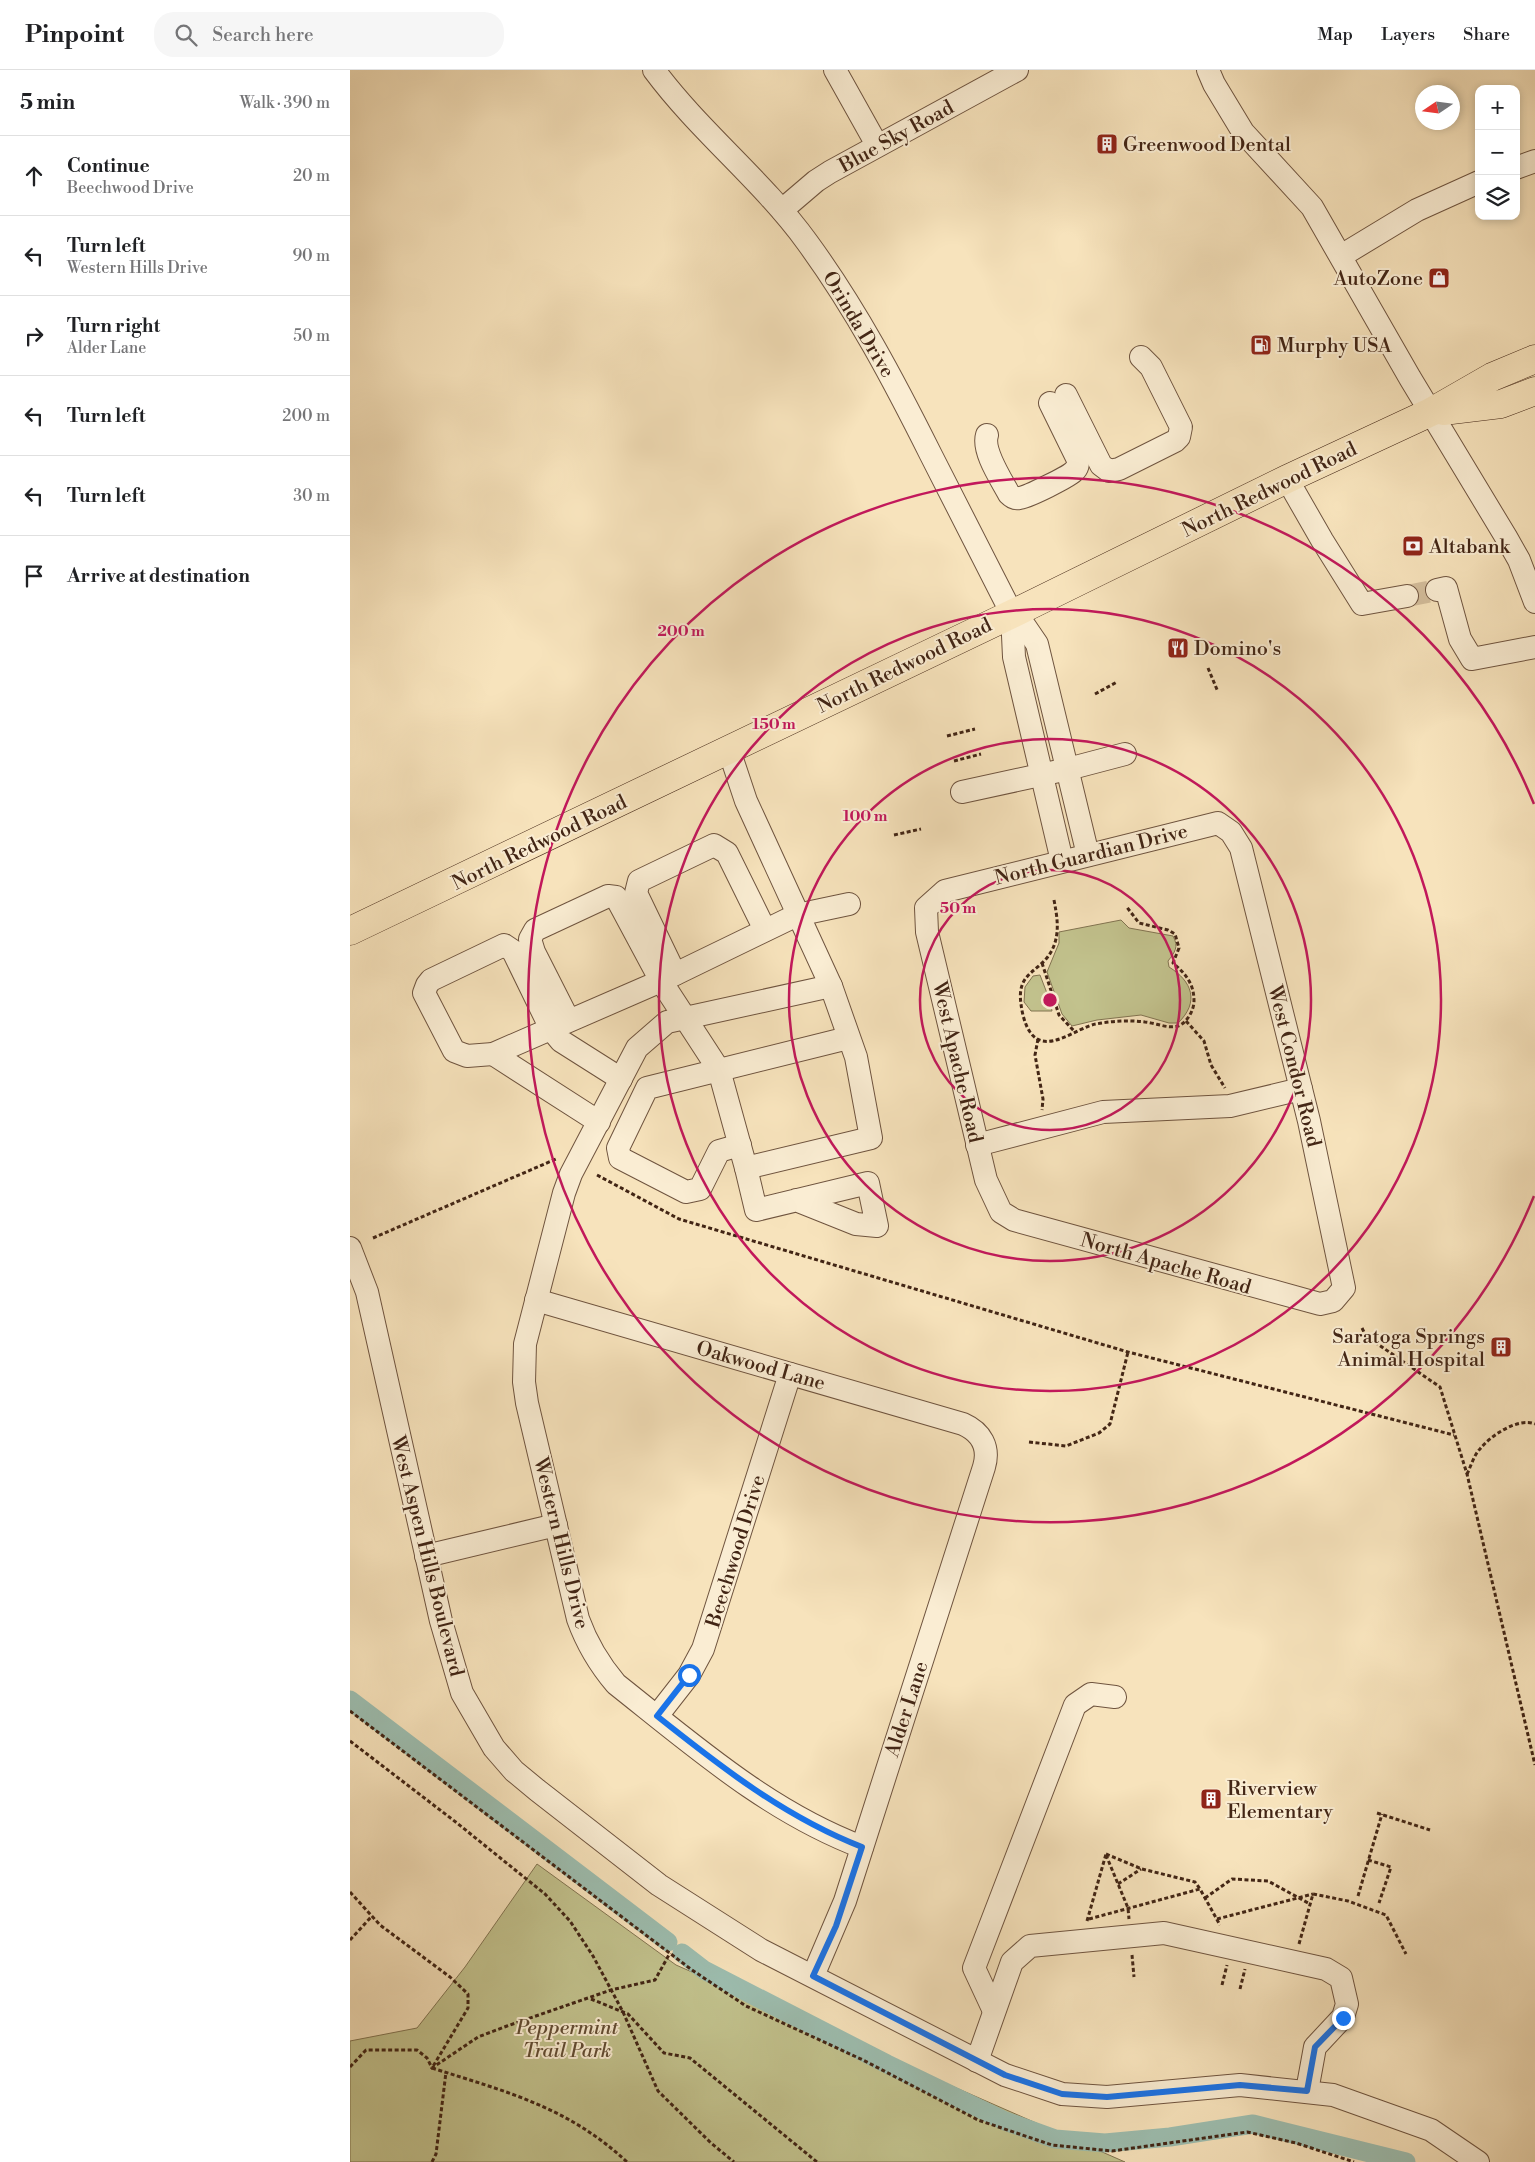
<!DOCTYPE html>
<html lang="en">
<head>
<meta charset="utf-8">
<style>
	body { margin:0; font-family:"Libre Bodoni",serif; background:#f6f6f6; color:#202124 }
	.controls { position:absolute; right:15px; top:15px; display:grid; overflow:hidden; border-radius:10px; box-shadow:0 2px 8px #0003 }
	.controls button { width:45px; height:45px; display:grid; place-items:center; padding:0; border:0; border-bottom:1px solid #e0e0e0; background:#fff; color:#202124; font:25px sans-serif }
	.compass { position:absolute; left:1065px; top:15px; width:45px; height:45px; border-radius:50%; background:#fff; box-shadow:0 2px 8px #0003; rotate:257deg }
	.stop { position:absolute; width:15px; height:15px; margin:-11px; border:4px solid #1a73e8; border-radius:50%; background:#fff }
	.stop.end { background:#1a73e8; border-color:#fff; box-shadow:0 1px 5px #0008 }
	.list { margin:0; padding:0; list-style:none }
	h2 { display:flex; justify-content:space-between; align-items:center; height:65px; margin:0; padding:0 20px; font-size:21px }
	h2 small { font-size:16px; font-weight:400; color:#757577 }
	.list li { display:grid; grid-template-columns:32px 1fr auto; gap:15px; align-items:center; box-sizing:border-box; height:80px; padding:0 20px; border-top:1px solid #e0e0e0 }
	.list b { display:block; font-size:19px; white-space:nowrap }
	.list p { margin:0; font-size:16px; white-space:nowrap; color:#757577 }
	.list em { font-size:16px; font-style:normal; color:#757577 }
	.icon { flex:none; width:28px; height:28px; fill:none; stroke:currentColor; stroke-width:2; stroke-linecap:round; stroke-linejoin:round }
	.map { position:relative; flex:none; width:1185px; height:2092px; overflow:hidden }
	header { display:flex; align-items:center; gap:30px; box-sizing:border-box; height:70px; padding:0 25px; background:#fff; border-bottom:1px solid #e0e0e0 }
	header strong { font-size:24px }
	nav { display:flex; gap:28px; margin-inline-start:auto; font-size:18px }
	.search { width:350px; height:45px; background:#f6f6f6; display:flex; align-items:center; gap:12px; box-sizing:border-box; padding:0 18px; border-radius:20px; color:#757577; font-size:19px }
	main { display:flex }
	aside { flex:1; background:#fff }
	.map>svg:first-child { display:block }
	.green { fill:#c2c28d; stroke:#827451 }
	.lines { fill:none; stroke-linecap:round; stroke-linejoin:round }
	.canal { stroke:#9dbeb0; stroke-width:19 }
	.minor-tunnel { stroke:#d3bd9b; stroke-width:22; stroke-dasharray:22 11; stroke-linecap:butt }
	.minor-casing { stroke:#6f543f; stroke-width:24 }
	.major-casing { stroke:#422515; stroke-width:29 }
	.path { stroke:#422515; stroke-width:3; stroke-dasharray:4 2.5; stroke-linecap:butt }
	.minor { stroke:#faedd3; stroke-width:22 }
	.major { stroke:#f7e3bc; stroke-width:28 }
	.route { stroke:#1a73e8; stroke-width:6 }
	.ring { fill:none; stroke:#c2185b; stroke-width:2.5 }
	.labels { text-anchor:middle; stroke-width:4; stroke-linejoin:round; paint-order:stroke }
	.street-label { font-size:20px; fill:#422515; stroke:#faedd3 }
	.poi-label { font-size:20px; fill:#422515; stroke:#faedd3; text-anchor:start }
	.park-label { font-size:20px; font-style:italic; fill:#624c33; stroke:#faedd3 }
	.centre { fill:#c2185b; stroke:#faedd3; stroke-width:2.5 }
	.ring-label { font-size:15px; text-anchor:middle; font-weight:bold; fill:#c2185b; stroke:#faedd3; stroke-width:4; stroke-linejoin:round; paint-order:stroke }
</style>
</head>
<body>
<header>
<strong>Pinpoint</strong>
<div class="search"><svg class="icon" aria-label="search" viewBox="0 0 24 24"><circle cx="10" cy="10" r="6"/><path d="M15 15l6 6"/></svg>Search here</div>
<nav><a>Map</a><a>Layers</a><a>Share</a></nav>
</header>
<main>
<aside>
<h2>5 min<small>Walk · 390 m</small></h2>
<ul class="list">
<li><svg class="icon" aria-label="ahead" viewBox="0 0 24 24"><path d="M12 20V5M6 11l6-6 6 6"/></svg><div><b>Continue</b><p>Beechwood Drive</p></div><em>20 m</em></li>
<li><svg class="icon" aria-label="left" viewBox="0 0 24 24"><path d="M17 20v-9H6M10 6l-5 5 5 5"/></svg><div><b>Turn left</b><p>Western Hills Drive</p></div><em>90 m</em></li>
<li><svg class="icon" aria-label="right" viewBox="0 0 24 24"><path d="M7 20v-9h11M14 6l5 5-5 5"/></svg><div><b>Turn right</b><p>Alder Lane</p></div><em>50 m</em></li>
<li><svg class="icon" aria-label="left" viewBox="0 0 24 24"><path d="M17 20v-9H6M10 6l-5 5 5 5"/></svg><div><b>Turn left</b></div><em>200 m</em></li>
<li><svg class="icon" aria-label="left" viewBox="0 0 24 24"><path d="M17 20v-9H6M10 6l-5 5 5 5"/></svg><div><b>Turn left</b></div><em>30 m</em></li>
<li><svg class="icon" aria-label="arrive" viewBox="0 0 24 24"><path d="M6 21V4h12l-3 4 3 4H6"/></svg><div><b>Arrive at destination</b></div></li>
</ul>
</aside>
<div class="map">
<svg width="1185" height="2092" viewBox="0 0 1185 2092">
	<rect width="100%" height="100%" fill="#f7e3bc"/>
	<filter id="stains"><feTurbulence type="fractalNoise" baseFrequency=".004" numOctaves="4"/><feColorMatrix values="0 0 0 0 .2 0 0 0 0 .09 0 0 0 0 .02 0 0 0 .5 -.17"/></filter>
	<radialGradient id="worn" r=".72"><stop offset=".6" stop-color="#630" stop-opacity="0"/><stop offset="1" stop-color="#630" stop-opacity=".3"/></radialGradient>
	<!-- green -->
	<g class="green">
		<path d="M 771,850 L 779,858 L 823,866 C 829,877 825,882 818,891 L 819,897 C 842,911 850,932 828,953 L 819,953 L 791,945 L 747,950 L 722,956 L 712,944 L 697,902 L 709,873 L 709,862 Z"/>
		<path d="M 690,905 L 700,931 L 702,941 L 681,941 L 674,932 L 675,917 L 683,906 Z"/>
		<path d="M 187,1794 L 326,1895 L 775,2092 L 0,2092 L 0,1971 L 67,1958 L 115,1897 Z"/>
	</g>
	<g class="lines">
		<!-- canal -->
		<g class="canal">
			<path d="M 0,1630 L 318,1872"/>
			<path d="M 332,1883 L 354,1900 L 537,1994 L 655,2051 L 705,2069 L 755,2073 L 820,2067 L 903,2054 L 1056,2092"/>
		</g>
		<!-- minor-tunnel -->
		<path class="minor-tunnel" d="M 1057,526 L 1087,520"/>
		<!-- minor casing -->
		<g class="minor-casing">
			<g id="minor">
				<path d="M 304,0 C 350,62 412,110 457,172 C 506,239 544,311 581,385 C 608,438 635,491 662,544 L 672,552 L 687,574 L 738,785"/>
				<path d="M 485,0 L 527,75"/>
				<path d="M 858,0 L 864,14 L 893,62 L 962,137 L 1060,308 L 1156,467 L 1169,490 L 1185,532"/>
				<path d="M 1166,98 L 1185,91"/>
				<path d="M 432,140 L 466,111 L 480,102 L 667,0"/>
				<path d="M 991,186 L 1067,140 L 1129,112"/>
				<path d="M 716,325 L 751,395 L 759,401 L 769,399 L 825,371 L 829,367 L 831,357 L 801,297 L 791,287"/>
				<path d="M 637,365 C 632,381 651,409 659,424 C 662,427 665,429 669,428 C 676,428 720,406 724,401 C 728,398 728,394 728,390 L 700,333"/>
				<path d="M 937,409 L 972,470 L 1012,534 L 1057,526"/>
				<path d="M 1087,520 L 1096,518 L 1110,569 L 1122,589 L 1185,577"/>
				<path d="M 662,544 L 664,587 L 712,791"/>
				<path d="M 379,680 L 396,731 L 481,916 L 317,952 L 287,978 L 221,1104 L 214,1123 L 175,1274 L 174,1312 L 177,1333 L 228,1549 C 237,1574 249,1594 266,1614 C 343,1675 419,1742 512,1777"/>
				<path d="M 612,722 L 718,699 L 775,684"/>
				<path d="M 868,753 L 881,762 L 891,778 L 959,1051 L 994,1218 L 983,1231 L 970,1234 L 664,1150 L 651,1142 L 636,1110 L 577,862 L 576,838 L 595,821 Z"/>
				<path d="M 325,904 L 286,823 L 289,811 L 364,775 L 377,783 L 415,860"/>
				<path d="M 481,916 L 506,987 L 521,1068 L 396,1098 L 369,1000 L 311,911 L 447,845 L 499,834"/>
				<path d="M 219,951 L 184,882 L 180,869 L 185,860 L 258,826 L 266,827 L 311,911 L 143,984 L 117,986 L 104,981 L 74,923 L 77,915 L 81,910 L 154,875 L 163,881 L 201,959 L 211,971 L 271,1009"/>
				<path d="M 143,984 L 249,1052"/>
				<path d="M 390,1075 L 369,1081 L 350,1119 L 336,1122 L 270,1088 L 268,1078 L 297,1018 L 498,968"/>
				<path d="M 627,1075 L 753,1042 L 880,1036 L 951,1019"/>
				<path d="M 396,1098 L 406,1140 L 518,1113 L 527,1156 L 506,1154 L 446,1130"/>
				<path d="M 0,1178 L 17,1222 L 91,1551 L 112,1623 L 144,1678 L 164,1701 L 187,1720 L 309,1815 L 411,1880 L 655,2005 L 712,2024 L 757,2027 L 890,2015 L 983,2025 L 1081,2060 L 1128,2092"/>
				<path d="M 186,1230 L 613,1354 C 631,1362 640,1377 634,1397 L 495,1831 L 463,1906"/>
				<path d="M 76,1486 L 206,1455"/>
				<path d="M 307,1646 L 339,1605 L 353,1579 L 440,1304"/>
				<path d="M 644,1941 L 624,1898 L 725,1635 L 741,1624 L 765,1627"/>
				<path d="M 627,1991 L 662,1892 L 680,1876 L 814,1863 L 976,1899 L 991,1908 L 997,1934 L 993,1947 L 965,1977 L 957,2021"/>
			</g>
		</g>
		<!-- major casing -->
		<g class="major-casing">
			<g id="major">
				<path d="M 1093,341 L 1151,334 L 1185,321"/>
				<path d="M 0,861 L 662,544 L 937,409 L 1081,342 L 1142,307 L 1185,289"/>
			</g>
		</g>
		<!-- path -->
		<g class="path">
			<path d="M 858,598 L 868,622"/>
			<path d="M 745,624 L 767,612"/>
			<path d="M 597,666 L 625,659"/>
			<path d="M 604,691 L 631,684"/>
			<path d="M 544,765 L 571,759"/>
			<path d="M 704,830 C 707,846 710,862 703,878 C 692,903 666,900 671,934 C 672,943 675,955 680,962 C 696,986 727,957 746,954 C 762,951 779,950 795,952 C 806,953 818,959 828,956 C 837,953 844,940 844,931 C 844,914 836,904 823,893 L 829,878 L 825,864 L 818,860 L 789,853 L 776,836"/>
			<path d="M 692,893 L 709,945 L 725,962"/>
			<path d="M 836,951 L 854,971 L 861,995 L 875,1018"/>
			<path d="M 688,969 L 685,985 L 693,1029 L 692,1040"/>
			<path d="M 247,1105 L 329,1149 L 778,1282 L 1104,1365"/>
			<path d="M 23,1168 L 206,1089"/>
			<path d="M 1012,1258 L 1016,1266 L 1090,1317 L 1117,1404 L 1185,1695"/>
			<path d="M 679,1372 L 716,1376 L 749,1363 L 760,1354 L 778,1282"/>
			<path d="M 1117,1404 C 1121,1396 1124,1385 1130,1379 C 1140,1366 1168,1347 1185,1354"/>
			<path d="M 0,1641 L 342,1900 L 396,1936 L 513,1990 L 628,2050 L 702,2075 L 762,2081 L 897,2062 L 946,2073 L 1004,2092"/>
			<path d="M 0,1671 L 107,1753 L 195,1824 L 220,1851 L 243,1886 L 273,1942 L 308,2021 L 361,2073 L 384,2092"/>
			<path d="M 1027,1743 L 1080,1760"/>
			<path d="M 756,1784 L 792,1799 L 845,1812 L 850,1819"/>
			<path d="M 756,1785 L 778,1838 L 779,1849"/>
			<path d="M 1018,1790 L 1041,1797 L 1029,1833"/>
			<path d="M 768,1814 L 791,1799"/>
			<path d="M 0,1822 L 30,1855 L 100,1907 L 118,1924 L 118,1938 L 82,1998 C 157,2022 218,2037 277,2092"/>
			<path d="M 1008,1826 L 1032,1744"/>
			<path d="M 855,1828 L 882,1809 L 918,1811 L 960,1834"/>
			<path d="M 739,1849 L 850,1819 L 870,1855"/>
			<path d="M 867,1849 L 963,1824"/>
			<path d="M 737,1851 L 756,1784"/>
			<path d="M 0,1870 L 22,1846"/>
			<path d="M 949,1874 L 963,1824 L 998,1831 L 1036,1845 L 1056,1884"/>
			<path d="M 782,1885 L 784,1907"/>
			<path d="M 872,1915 L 877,1895"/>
			<path d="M 890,1919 L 895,1899"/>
			<path d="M 241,1929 L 278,1944 L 314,1983 L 340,1988 L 467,2092"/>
			<path d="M 0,1997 L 16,1980 L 67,1980 L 77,1988 L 82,1998 L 128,1967 L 157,1956 L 261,1920 L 305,1910 L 320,1883"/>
			<path d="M 82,2092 L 86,2084 L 96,2002"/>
		</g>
		<!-- minor -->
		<use href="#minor" class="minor"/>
		<!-- major -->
		<use href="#major" class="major"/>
	</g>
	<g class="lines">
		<!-- route -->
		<path class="route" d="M 339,1605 L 307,1646 C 371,1697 435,1747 512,1777 L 486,1856 L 463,1906 L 655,2005 L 712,2024 L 757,2027 L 890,2015 L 957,2021 L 965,1977 L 993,1948"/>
	</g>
	<!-- distance rings -->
	<g class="ring">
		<circle cx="700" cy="930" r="130"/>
		<circle cx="700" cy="930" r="261"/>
		<circle cx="700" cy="930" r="391"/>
		<path d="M1184 1126A522 522 0 1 1 1184 734"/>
	</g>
	<!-- icons -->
	<defs>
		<g id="building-square" transform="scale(1.125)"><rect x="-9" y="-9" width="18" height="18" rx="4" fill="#8f2418" stroke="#faedd3"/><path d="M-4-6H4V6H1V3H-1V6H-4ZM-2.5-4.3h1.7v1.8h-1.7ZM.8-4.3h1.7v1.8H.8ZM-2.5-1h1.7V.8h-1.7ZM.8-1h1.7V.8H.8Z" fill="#fff"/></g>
		<g id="shop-square" transform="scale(1.125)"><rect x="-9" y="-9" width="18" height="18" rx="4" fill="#8f2418" stroke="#faedd3"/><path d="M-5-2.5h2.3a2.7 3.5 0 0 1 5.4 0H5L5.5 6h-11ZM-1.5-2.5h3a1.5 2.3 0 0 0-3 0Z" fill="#fff"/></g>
		<g id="fuel-square" transform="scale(1.125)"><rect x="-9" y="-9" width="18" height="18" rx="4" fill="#8f2418" stroke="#faedd3"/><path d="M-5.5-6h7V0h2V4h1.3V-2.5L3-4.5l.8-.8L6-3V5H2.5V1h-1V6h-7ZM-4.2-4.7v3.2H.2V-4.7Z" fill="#fff"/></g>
		<g id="bank-square" transform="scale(1.125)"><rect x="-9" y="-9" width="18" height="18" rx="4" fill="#8f2418" stroke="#faedd3"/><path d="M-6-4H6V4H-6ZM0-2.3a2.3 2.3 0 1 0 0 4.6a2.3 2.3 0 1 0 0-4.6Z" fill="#fff"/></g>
		<g id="restaurant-square" transform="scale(1.125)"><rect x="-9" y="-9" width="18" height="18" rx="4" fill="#8f2418" stroke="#faedd3"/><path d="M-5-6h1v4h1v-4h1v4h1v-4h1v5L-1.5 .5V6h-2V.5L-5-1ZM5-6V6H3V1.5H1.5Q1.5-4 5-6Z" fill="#fff"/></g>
	</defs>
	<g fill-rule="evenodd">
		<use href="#building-square" x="757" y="74"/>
		<use href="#shop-square" x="1089" y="208"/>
		<use href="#fuel-square" x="911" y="275"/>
		<use href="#bank-square" x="1063" y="476"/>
		<use href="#restaurant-square" x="828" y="578"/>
		<use href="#building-square" x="1151" y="1277"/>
		<use href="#building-square" x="861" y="1729"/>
	</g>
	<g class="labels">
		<!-- street labels -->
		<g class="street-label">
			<text transform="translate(546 66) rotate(-29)" y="7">Blue Sky Road</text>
			<text transform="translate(509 254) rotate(59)" y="7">Orinda Drive</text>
			<text transform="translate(919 419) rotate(-26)" y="7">North Redwood Road</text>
			<text transform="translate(554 595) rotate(-26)" y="7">North Redwood Road</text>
			<text transform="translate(189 772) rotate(-26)" y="7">North Redwood Road</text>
			<text transform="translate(741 784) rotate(-14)" y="7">North Guardian Drive</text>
			<text transform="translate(608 992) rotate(77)" y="7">West Apache Road</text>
			<text transform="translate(945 996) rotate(76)" y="7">West Condor Road</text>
			<text transform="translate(816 1193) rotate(16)" y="7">North Apache Road</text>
			<text transform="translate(411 1295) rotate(16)" y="7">Oakwood Lane</text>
			<text transform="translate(212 1473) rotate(76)" y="7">Western Hills Drive</text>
			<text transform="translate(385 1481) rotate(-73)" y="7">Beechwood Drive</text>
			<text transform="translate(78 1486) rotate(76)" y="7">West Aspen Hills Boulevard</text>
			<text transform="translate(556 1639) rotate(-72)" y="7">Alder Lane</text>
		</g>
		<!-- poi labels -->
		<g class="poi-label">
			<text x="773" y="81">Greenwood Dental</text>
			<text x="1073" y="215" text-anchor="end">AutoZone</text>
			<text x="927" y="282">Murphy USA</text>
			<text x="1079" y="483">Altabank</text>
			<text x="844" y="585">Domino's</text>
			<text x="1135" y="1273" text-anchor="end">Saratoga Springs<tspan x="1135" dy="23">Animal Hospital</tspan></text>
			<text x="877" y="1725">Riverview<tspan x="877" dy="23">Elementary</tspan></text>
		</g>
		<!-- park labels -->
		<g class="park-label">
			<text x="217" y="1964">Peppermint<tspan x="217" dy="23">Trail Park</tspan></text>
		</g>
	</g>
	<circle cx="700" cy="930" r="8" class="centre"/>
	<g class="ring-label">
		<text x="331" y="566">200 m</text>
		<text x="424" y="659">150 m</text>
		<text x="515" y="751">100 m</text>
		<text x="608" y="843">50 m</text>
	</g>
	<rect width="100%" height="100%" filter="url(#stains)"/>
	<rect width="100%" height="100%" fill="url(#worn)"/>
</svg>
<div class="controls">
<button>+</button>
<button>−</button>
<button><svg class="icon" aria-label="layers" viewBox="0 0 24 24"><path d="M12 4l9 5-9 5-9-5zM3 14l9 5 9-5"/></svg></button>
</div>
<svg class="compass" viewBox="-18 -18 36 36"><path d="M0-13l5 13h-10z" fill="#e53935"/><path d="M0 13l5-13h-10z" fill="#757577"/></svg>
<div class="stop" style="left:339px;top:1605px"></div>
<div class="stop end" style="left:993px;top:1948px"></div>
</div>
</main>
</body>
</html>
